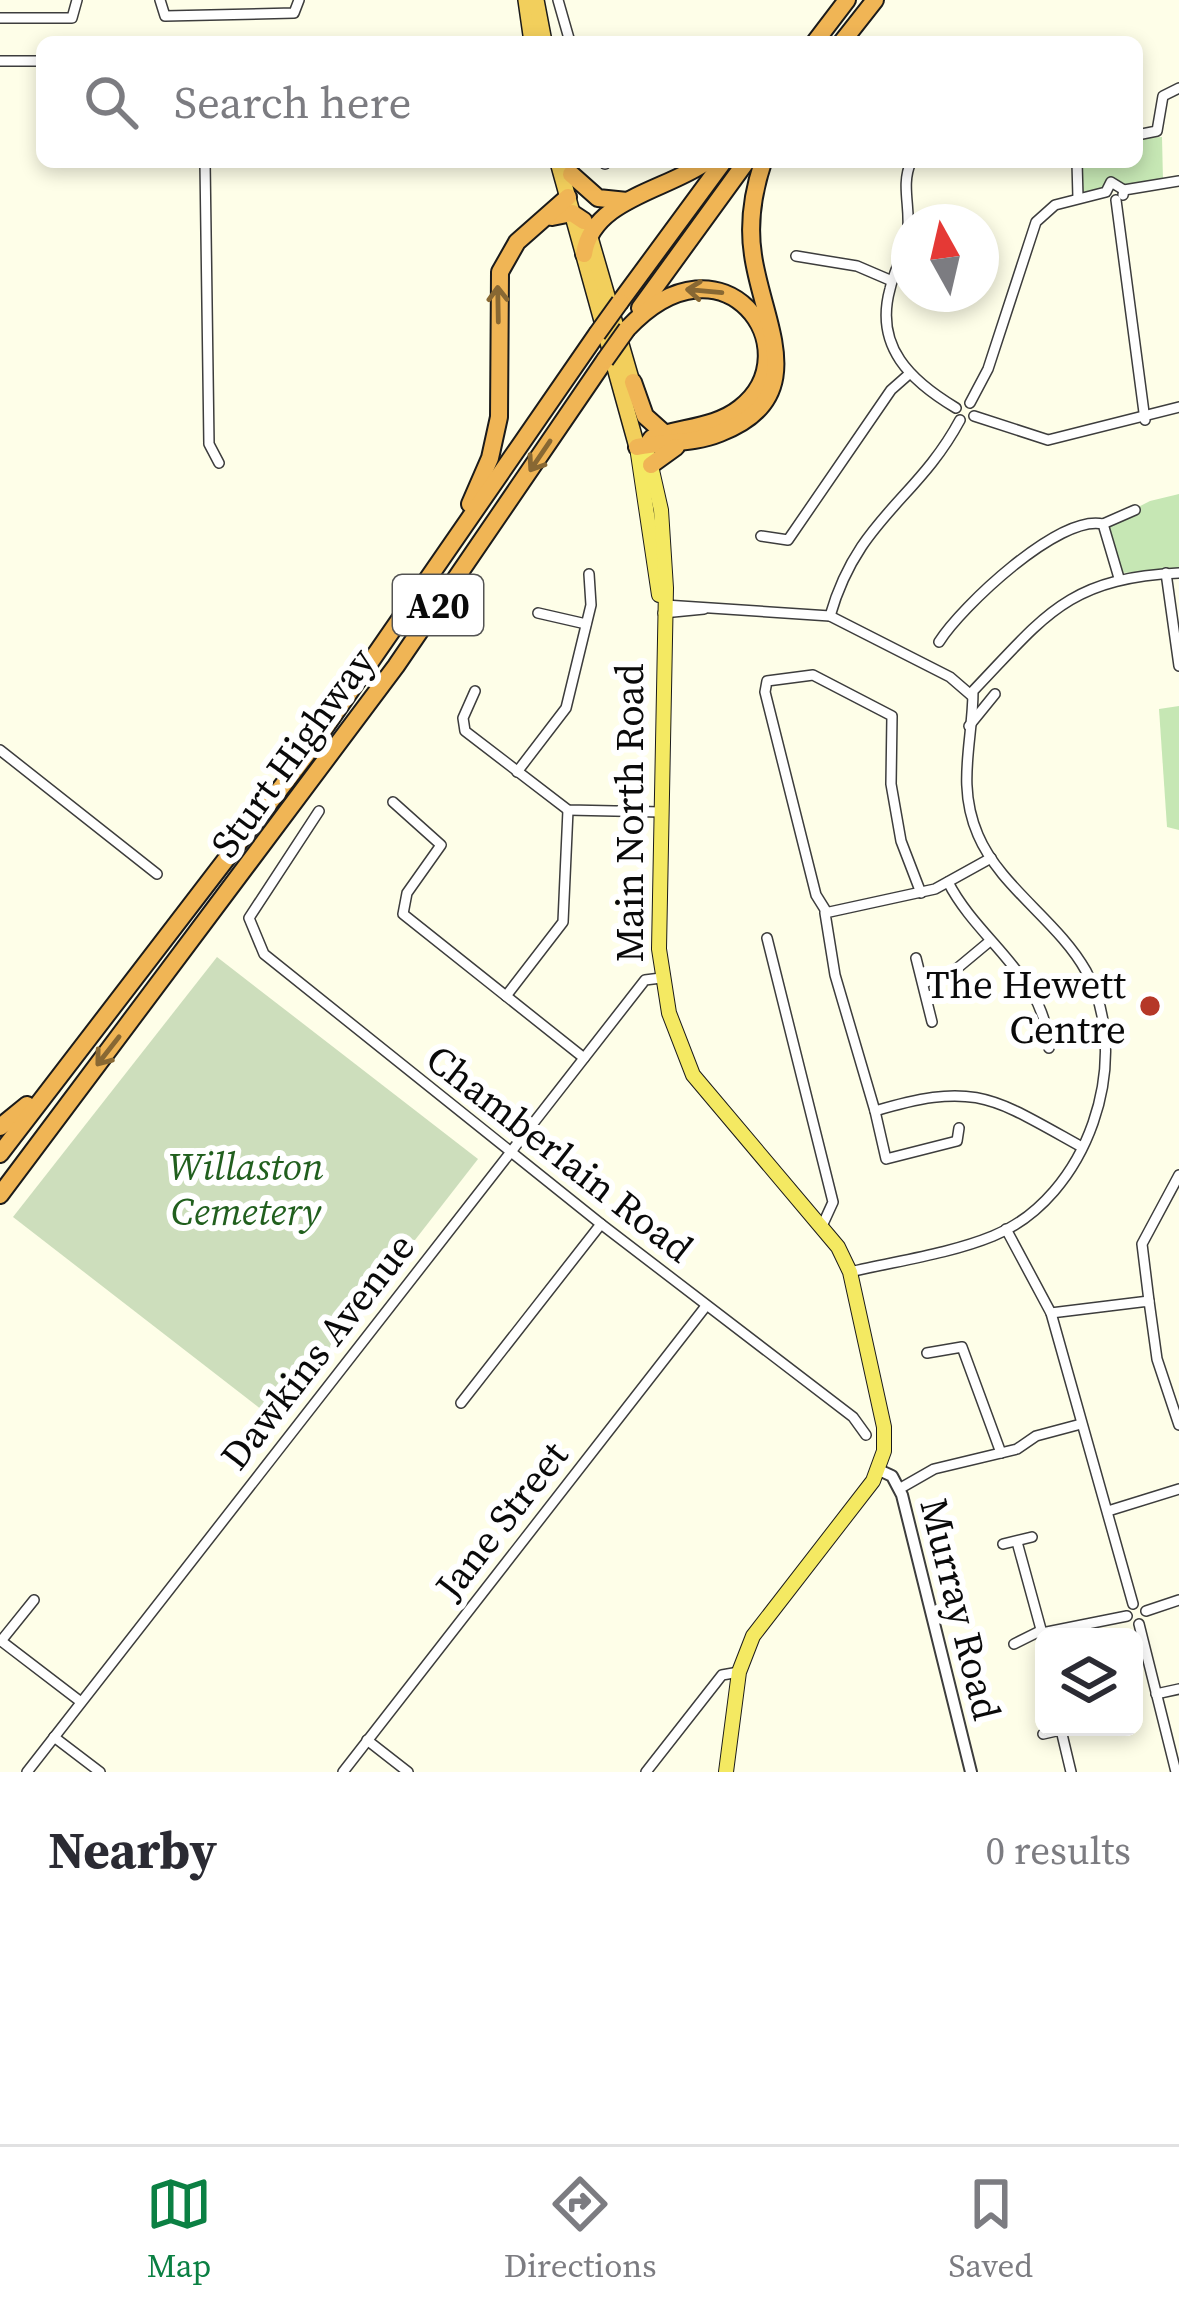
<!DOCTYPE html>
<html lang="en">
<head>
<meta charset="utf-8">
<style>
	body { margin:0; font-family:"Source Serif 4",serif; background:#f7f7f7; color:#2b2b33 }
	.controls { position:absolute; right:36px; bottom:36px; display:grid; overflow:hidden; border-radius:18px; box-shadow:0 6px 18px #0003 }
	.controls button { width:108px; height:108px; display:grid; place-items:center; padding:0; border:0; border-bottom:3px solid #e1e1e2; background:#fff; color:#2b2b33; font:60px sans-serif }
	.compass { position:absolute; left:891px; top:204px; width:108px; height:108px; border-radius:50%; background:#fff; box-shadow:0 6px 18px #0003; rotate:352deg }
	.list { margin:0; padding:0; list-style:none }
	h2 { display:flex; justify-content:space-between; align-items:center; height:156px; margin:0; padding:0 48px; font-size:51px }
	h2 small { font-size:39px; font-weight:400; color:#7c7c81 }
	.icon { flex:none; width:66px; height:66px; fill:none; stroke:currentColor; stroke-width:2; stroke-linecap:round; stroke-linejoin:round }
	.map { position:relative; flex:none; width:1179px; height:1772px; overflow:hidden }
	.search { position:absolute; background:#fff; box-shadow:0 6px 18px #0003; left:36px; right:36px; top:36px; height:132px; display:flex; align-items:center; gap:30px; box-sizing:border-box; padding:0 42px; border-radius:18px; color:#7c7c81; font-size:45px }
	.sheet { height:372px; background:#fff }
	nav { display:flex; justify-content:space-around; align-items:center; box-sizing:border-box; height:168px; border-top:3px solid #e1e1e2; background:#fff; font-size:33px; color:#7c7c81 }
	nav a { display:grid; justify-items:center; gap:6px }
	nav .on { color:#0b8043 }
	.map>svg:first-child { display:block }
	.green { fill:#c6e7b4 }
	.cemetery { fill:#cddebc }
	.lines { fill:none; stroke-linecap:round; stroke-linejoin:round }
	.minor-casing { stroke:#3d3d3d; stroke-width:12 }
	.tertiary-casing { stroke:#3d3d3d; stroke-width:14 }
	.primary-casing { stroke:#1b1b1b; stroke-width:16 }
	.trunk-casing { stroke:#1b1b1b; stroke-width:18 }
	.motorway-casing { stroke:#1b1b1b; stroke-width:20 }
	.minor { stroke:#fff; stroke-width:9 }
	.tertiary { stroke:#fff; stroke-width:10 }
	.primary { stroke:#f4e962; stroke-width:14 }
	.trunk { stroke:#f2cf5c; stroke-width:15 }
	.motorway { stroke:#f0b555; stroke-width:16 }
	.motorway-bridge-casing { stroke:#1b1b1b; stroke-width:20; stroke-linecap:butt }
	.motorway-bridge { stroke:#f0b555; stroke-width:16 }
	.oneway { stroke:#886833 }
	.poi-dot { fill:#b53828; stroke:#fff; stroke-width:4.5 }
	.labels { text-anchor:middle; stroke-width:12; stroke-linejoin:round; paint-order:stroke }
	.shield { fill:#fff; stroke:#545454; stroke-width:3 }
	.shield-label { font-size:36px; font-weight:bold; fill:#0a0a0a }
	.street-label { font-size:39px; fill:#0a0a0a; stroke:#fff }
	.poi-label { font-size:39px; fill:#0a0a0a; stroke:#fff; text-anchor:end }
	.park-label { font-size:39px; font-style:italic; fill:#215f1e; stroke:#fff }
</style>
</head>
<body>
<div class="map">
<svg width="1179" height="1772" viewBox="0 0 1179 1772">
	<rect width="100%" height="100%" fill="#fefee8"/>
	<!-- green -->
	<g class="green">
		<path d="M 1162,137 L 1163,181 L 1127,186 L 1114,179 L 1104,188 L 1082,192 L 1081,162 L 1137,162 L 1137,138 Z"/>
		<path d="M 1179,494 L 1179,570 L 1121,573 L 1105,524 L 1150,501 Z"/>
		<path d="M 1179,706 L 1179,830 L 1167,827 L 1159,709 Z"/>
	</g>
	<!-- cemetery -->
	<path class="cemetery" d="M 217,957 L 478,1159 L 275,1420 L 13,1217 Z"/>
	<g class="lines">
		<!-- minor casing -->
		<g class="minor-casing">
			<g id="minor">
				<path d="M 160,0 L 165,16 L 294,13 L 299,0"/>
				<path d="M 558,0 L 570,42"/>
				<path d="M 0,18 L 72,18 L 77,0"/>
				<path d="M 0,61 L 42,61"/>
				<path d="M 1137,135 L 1157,131 L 1163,96 L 1179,88"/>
				<path d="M 205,162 L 209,444 L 219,463"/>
				<path d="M 605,162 L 605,164"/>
				<path d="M 911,162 C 900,186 912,210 907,236 C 904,254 894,271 890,289 C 874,347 911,381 956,408"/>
				<path d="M 1077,162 L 1078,198"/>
				<path d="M 1123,195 L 1124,190 L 1179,181"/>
				<path d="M 1116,200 L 1145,420"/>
				<path d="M 796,256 L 857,266 L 892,281"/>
				<path d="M 970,403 L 988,369 L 1036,222 L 1055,205 L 1106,192 L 1111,182 L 1124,190"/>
				<path d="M 974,416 L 1048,440 L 1179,407"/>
				<path d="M 1103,524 L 1135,510"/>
				<path d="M 761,536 L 788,540 L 891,390 L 908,375"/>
				<path d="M 1166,573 L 1179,666"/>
				<path d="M 665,605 L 830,616 L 950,677 L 972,696"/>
				<path d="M 538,613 L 586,624"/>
				<path d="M 663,613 L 704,609"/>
				<path d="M 830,616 C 858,518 917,500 960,420"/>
				<path d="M 939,642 C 961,607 1059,514 1103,524 L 1119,578"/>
				<path d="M 475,691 L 463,718 L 465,731 L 568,810 L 661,812"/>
				<path d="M 969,726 L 995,694"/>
				<path d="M 0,750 L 157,874"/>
				<path d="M 517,772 L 566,708 L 591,605 L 589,574"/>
				<path d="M 393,802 L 441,845 L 407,893 L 403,914 L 584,1058"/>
				<path d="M 319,811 L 249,918 L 264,954 L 601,1224 L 853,1417 L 866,1435"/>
				<path d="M 991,858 L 935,889 L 825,913 L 835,975 L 875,1111 C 975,1081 992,1097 1080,1146"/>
				<path d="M 948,882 C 978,941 1046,977 1049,1048"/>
				<path d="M 826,911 L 816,895 L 765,692 L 767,681 L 813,675 L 892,716 L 891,784 L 901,841 L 921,893"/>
				<path d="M 767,938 L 833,1202 L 822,1226"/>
				<path d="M 916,958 L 932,1022"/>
				<path d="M 924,983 L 954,971 L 990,941"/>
				<path d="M 506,996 L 563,922 L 568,810"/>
				<path d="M 875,1111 L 886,1159 L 957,1141 L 959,1128"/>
				<path d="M 1006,1229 L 1051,1313 L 1133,1604"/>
				<path d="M 850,1272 C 896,1261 949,1254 993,1236 C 1087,1198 1135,1060 1086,971 C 1058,921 1000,887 978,835 C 956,784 973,742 973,691 C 1044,617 1067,578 1179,573"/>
				<path d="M 1149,1301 L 1142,1244 L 1179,1175"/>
				<path d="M 1051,1313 L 1149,1301 L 1157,1359 L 1179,1425"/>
				<path d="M 927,1353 L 962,1347 L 1001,1453"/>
				<path d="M 461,1403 L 601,1224"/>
				<path d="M 899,1489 L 934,1469 L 1017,1449 L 1036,1436 L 1081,1424"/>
				<path d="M 1108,1511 L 1179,1489"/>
				<path d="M 1017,1542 L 1042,1633 L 1127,1616"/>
				<path d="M 1003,1544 L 1032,1537"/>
				<path d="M 1146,1611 L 1179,1600"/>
				<path d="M 1139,1624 L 1176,1772"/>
				<path d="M 0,1640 L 81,1702"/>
				<path d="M 1,1641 L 34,1600"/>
				<path d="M 1014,1644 L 1040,1631"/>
				<path d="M 1156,1694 L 1179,1689"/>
				<path d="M 1061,1730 L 1071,1772"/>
				<path d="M 1043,1734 L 1074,1727"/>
				<path d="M 54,1737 L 100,1772"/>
				<path d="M 367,1740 L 408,1772"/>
				<path d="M 27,1772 L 645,980 L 661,978"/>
				<path d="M 343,1772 L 706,1306"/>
				<path d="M 646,1772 L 722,1675 L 739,1672"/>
			</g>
		</g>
		<!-- tertiary casing -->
		<g class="tertiary-casing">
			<path id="tertiary" d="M 879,1470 L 892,1476 L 902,1495 L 971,1772"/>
		</g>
		<!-- primary casing -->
		<g class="primary-casing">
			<g id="primary">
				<path d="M 637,447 L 659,595"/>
				<path d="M 649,457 L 661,510 L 666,588 L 659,949 L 669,1013 L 693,1075 L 838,1247 L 850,1272 L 884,1427 L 884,1451 L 873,1481 L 753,1636 L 739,1672 L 726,1772"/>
			</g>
		</g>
		<!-- trunk casing -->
		<g class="trunk-casing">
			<g id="trunk">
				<path d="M 526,0 L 532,42"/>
				<path d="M 536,0 L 544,42"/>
				<path d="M 558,162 L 637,447"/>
				<path d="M 589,234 L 634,389"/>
			</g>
		</g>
		<!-- motorway casing -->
		<g class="motorway-casing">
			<g id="motorway">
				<path d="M 815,42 L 847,0"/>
				<path d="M 842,42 L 875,0"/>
				<path d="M 571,174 L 598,198 L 627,201"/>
				<path d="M 552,217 L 572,213 L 584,221"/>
				<path d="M 584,254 C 592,199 667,190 706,162"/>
				<path d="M 620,302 L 723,162"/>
				<path d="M 640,308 L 746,162"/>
				<path d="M 627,329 C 724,225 813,351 740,408 C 715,428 680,427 652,438 L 647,445"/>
				<path d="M 633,382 L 645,416 L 664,433"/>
				<path d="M 637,447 C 664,441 693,444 720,433 C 814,397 762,322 753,255 C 748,223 753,192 763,162"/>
				<path d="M 651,465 L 676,447"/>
				<path d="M 470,504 L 490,458 L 499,417 L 500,272 L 517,242 L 568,197"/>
				<path d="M 0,1127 L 27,1105"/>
				<path d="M 0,1154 L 306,755 L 597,334"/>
				<path d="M 0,1195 L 396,666 L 605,360"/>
			</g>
		</g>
		<!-- minor -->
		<use href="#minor" class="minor"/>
		<!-- tertiary -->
		<use href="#tertiary" class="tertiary"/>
		<!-- primary -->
		<use href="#primary" class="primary"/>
		<!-- trunk -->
		<use href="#trunk" class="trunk"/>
		<!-- motorway -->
		<use href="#motorway" class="motorway"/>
		<!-- motorway-bridge casing -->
		<g class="motorway-bridge-casing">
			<g id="motorway-bridge">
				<path d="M 597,334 L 620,302"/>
				<path d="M 605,360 L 627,329"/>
			</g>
		</g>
		<!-- motorway-bridge -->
		<use href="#motorway-bridge" class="motorway-bridge"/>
	</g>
	<!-- one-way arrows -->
	<defs><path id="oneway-shaft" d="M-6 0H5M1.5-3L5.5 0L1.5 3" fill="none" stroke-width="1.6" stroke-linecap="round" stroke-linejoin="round" transform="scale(3)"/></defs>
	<g class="oneway">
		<use href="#oneway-shaft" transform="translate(704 291) rotate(-175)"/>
		<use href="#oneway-shaft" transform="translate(498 304) rotate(-91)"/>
		<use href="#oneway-shaft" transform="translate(540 456) rotate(124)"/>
		<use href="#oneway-shaft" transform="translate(108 1051) rotate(128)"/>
	</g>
	<!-- markers -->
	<circle class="poi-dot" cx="1150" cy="1006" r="12"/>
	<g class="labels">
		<!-- shield labels -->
		<rect class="shield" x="393" y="575" width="90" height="60" rx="9"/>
		<g class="shield-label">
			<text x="438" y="618">A20</text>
		</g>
		<!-- street labels -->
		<g class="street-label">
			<text transform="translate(292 752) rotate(-54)" y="14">Sturt Highway</text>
			<text transform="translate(629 813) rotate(-90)" y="14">Main North Road</text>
			<text transform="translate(560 1153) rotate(38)" y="14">Chamberlain Road</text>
			<text transform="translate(317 1351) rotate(-52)" y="14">Dawkins Avenue</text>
			<text transform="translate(501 1520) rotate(-52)" y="14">Jane Street</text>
			<text transform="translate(961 1609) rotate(76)" y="14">Murray Road</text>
		</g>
		<!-- poi labels -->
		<g class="poi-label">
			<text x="1126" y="998">The Hewett<tspan x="1126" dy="45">Centre</tspan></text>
		</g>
		<!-- park labels -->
		<g class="park-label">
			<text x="246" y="1180">Willaston<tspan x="246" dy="45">Cemetery</tspan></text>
		</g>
	</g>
</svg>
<div class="controls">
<button><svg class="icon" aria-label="layers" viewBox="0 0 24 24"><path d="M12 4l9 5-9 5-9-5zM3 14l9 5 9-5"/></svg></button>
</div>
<svg class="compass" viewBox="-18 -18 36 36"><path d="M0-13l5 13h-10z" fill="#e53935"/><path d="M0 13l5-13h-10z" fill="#7c7c81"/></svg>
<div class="search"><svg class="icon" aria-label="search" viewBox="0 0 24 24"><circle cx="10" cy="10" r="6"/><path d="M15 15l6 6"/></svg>Search here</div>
</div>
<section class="sheet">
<h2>Nearby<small>0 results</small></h2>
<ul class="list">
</ul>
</section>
<nav>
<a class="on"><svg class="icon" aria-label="map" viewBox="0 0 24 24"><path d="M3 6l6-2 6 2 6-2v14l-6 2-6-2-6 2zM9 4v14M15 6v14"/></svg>Map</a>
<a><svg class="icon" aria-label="directions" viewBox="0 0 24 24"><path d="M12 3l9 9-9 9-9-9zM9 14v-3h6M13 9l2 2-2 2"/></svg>Directions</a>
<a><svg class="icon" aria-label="saved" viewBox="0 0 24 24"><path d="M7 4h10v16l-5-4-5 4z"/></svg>Saved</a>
</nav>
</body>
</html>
